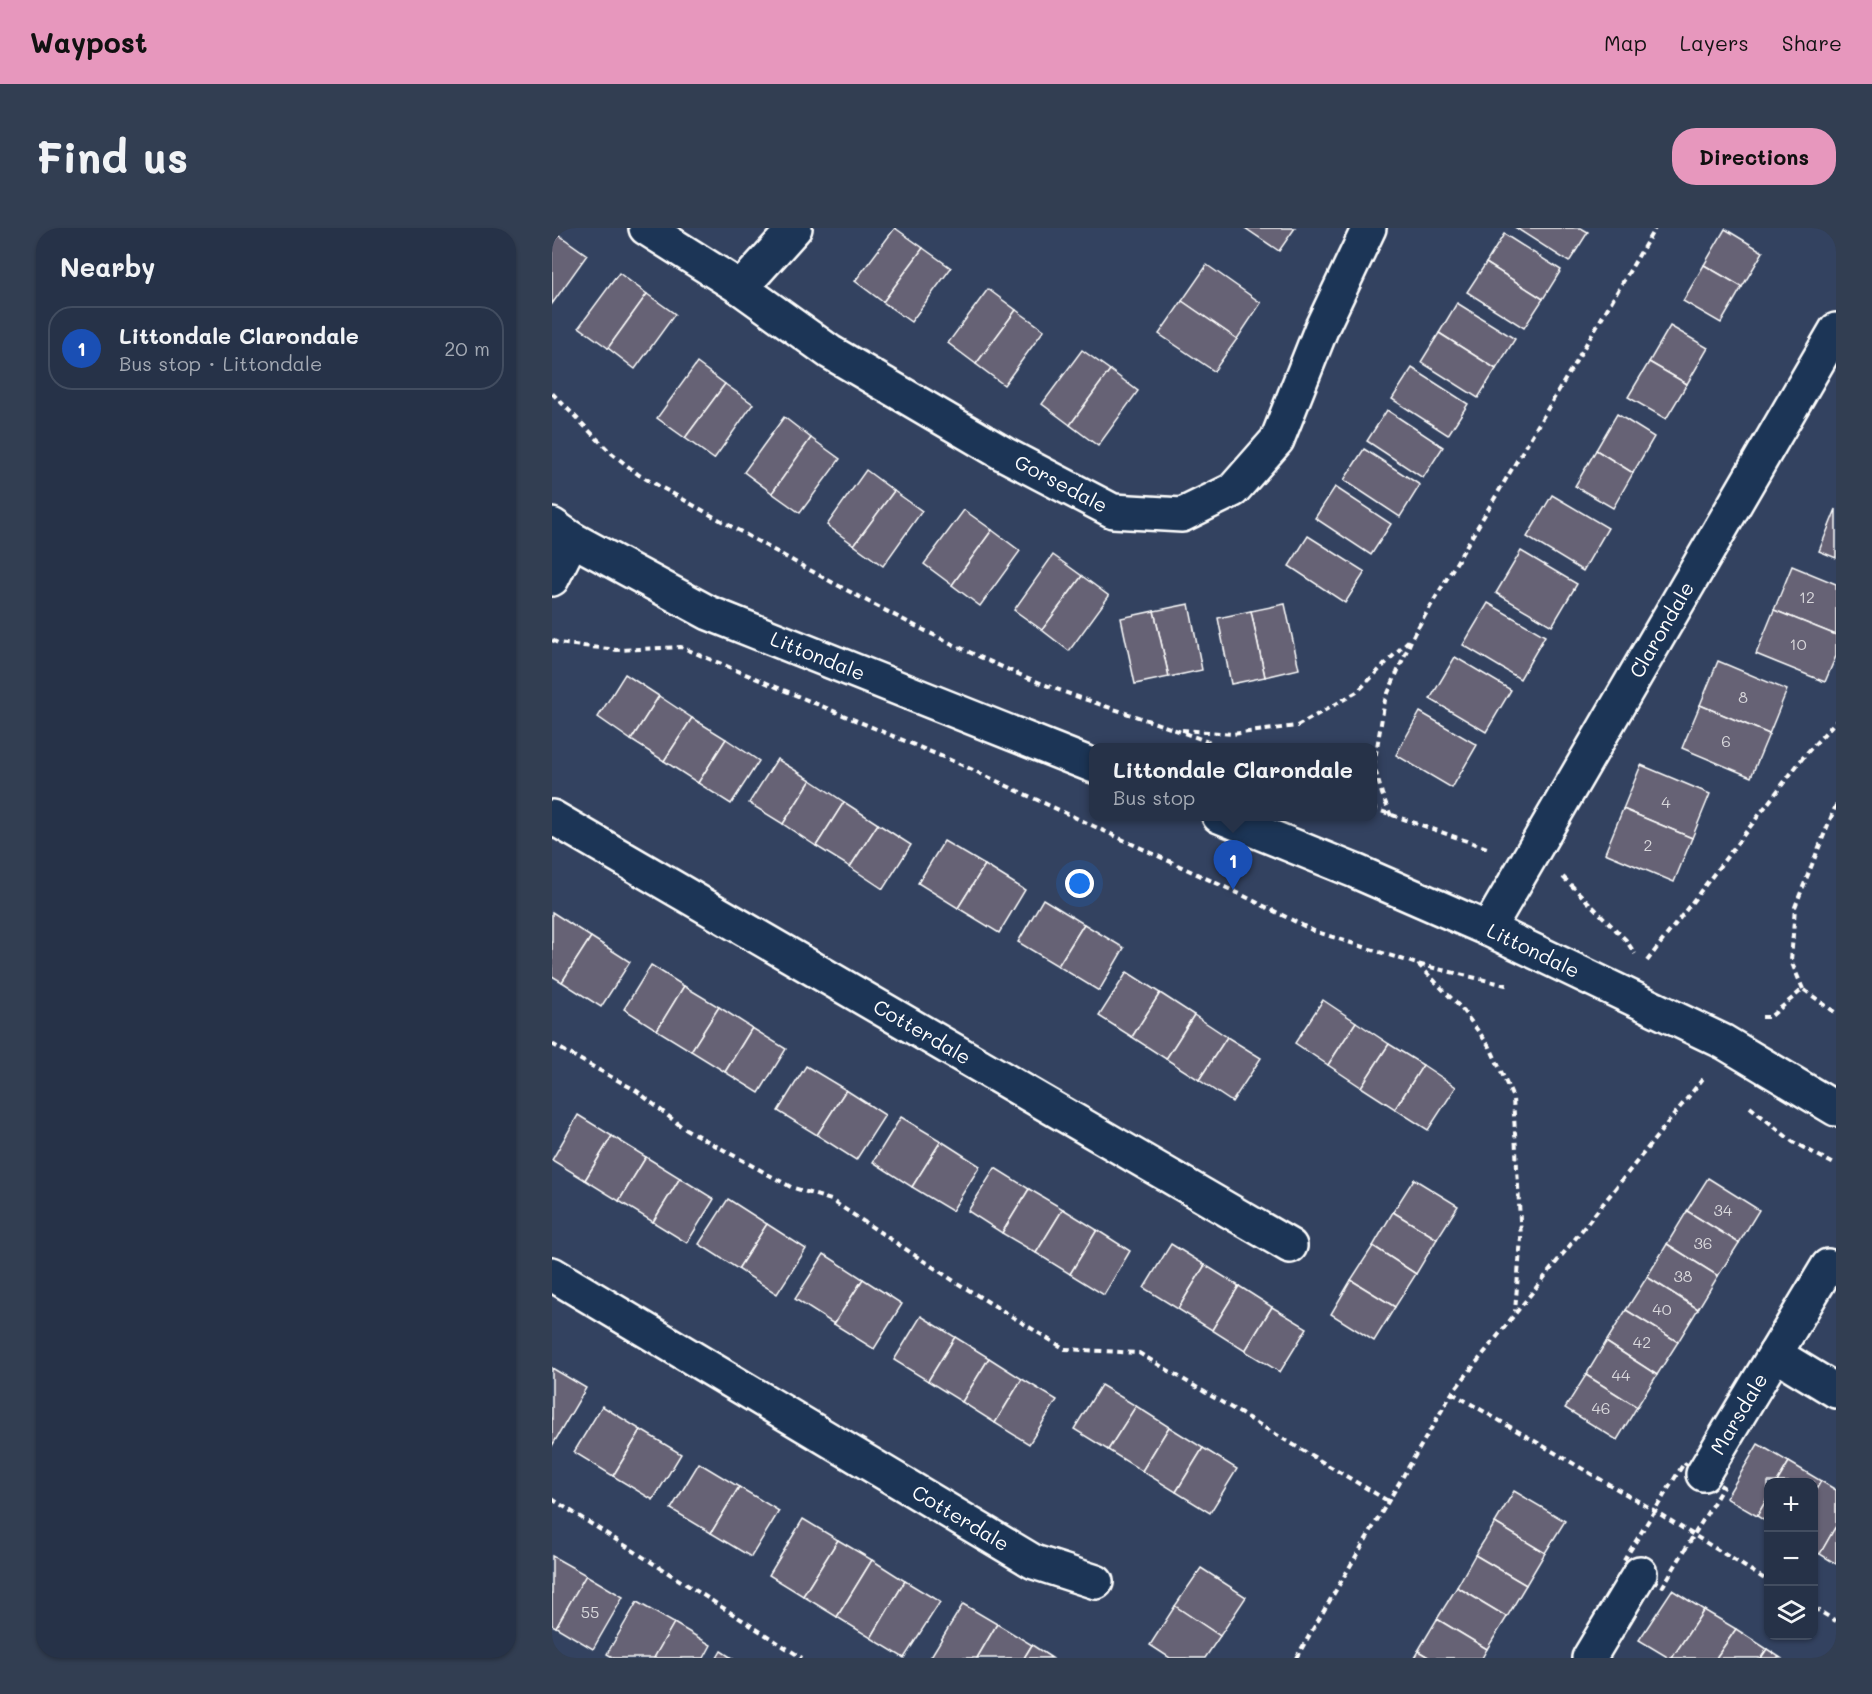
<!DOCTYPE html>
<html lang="en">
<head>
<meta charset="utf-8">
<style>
	body { margin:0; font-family:Mali,sans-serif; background:#323e52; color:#f1f3f6 }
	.controls { position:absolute; right:18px; bottom:18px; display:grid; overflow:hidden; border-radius:12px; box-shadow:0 2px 4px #0004 }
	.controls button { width:54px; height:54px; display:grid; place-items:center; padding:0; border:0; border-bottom:2px solid #424d60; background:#263248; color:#f1f3f6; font:30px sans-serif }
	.you { position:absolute; left:528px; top:656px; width:21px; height:21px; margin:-15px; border:4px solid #fff; border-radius:50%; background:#1a73e8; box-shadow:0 0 0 9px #1a73e833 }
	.badge { display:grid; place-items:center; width:39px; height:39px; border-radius:50%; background:#e797bd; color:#fff; font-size:20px; font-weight:700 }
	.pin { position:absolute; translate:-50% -50px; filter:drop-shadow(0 2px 3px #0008) }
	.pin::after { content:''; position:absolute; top:32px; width:21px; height:18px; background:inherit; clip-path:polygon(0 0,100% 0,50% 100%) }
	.popup { position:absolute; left:537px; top:515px; width:288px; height:78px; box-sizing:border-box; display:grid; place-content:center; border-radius:12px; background:#263248; filter:drop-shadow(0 2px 4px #0005); font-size:20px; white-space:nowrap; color:#a4aab4 }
	.popup b { font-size:22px; color:#f1f3f6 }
	.popup::after { content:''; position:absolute; left:50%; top:100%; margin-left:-12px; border:12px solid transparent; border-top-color:#263248 }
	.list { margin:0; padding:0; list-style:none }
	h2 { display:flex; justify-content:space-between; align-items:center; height:78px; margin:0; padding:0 24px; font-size:26px }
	h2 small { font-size:20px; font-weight:400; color:#a4aab4 }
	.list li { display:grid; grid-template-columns:39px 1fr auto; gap:18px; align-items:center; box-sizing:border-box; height:84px; margin:0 12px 12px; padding:0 12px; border:2px solid #424d60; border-radius:24px }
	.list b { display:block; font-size:22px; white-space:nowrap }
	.list p { margin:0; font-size:20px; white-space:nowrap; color:#a4aab4 }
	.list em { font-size:20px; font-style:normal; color:#a4aab4 }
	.icon { flex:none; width:33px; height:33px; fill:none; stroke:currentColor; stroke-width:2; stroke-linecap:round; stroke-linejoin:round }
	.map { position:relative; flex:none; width:1284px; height:1430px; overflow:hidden; border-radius:24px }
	header { display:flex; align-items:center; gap:36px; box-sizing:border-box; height:84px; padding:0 30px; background:#e797bd; color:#111 }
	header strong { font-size:28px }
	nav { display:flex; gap:33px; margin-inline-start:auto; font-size:21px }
	.intro { display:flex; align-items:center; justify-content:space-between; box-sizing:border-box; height:144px; padding:0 36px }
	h1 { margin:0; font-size:42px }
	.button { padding:15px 27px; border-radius:24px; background:#e797bd; color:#111; font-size:21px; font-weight:700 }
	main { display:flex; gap:36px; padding:0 36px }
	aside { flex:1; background:#263248; border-radius:24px; box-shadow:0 2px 4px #0004 }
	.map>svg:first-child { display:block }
	.building { fill:#666274; stroke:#fff; stroke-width:1.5 }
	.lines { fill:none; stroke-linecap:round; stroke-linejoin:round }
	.street-casing { stroke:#fff; stroke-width:38 }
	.path { stroke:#fff; stroke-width:4; stroke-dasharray:6 4.5; stroke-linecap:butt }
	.street { stroke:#1d3557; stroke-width:33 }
	.labels { text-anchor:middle; stroke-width:4.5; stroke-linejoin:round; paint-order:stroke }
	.number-label { font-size:16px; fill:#d9d8dc }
	.street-label { font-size:20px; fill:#fff; stroke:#1d3557 }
</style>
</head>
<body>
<header>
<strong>Waypost</strong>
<nav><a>Map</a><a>Layers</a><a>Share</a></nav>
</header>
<div class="intro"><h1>Find us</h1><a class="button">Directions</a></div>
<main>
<aside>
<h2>Nearby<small></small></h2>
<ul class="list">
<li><span class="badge" style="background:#1a4fb4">1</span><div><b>Littondale Clarondale</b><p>Bus stop · Littondale</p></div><em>20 m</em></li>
</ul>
</aside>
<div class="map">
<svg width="1284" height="1430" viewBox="0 0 1284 1430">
	<rect width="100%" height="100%" fill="#334260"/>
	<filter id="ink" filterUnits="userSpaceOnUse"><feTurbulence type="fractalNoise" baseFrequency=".0167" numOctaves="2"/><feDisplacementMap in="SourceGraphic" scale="12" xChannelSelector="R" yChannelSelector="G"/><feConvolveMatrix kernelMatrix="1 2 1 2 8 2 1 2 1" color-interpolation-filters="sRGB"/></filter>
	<g filter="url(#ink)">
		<!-- building -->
		<g class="building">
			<path d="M 343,0 L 371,20 L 331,74 L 303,53 Z"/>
			<path d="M 693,0 L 743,0 L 727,23 Z"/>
			<path d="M 964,0 L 1029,0 L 1036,4 L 1017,34 Z"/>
			<path d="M 1173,1 L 1211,24 L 1190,59 L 1152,37 Z"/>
			<path d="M 0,2 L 7,7 L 0,17 Z"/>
			<path d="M 952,6 L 1009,42 L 991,71 L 934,35 Z"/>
			<path d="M 7,7 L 35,27 L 0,76 L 0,17 Z"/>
			<path d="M 371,20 L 399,40 L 359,94 L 331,74 Z"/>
			<path d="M 934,35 L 991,71 L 972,100 L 915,64 Z"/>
			<path d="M 655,37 L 709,75 L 685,111 L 630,73 Z"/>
			<path d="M 1152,37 L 1190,59 L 1169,95 L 1131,73 Z"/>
			<path d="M 67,45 L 95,66 L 56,120 L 27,99 Z"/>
			<path d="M 436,61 L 464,82 L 424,136 L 396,115 Z"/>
			<path d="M 95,66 L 123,86 L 83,141 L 56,120 Z"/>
			<path d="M 630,73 L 685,111 L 662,143 L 607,106 Z"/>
			<path d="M 905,75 L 963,111 L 944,141 L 887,105 Z"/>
			<path d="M 464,82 L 492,102 L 452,157 L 424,136 Z"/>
			<path d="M 1118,98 L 1156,120 L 1135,156 L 1097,134 Z"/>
			<path d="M 887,105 L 944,141 L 926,170 L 869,134 Z"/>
			<path d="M 530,122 L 558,142 L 518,197 L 490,176 Z"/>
			<path d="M 1097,134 L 1135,156 L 1114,191 L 1076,169 Z"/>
			<path d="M 145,135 L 173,156 L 133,210 L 105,190 Z"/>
			<path d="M 860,140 L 916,176 L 896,207 L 840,171 Z"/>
			<path d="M 558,142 L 586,163 L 546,218 L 518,197 Z"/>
			<path d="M 173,156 L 201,176 L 162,231 L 133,210 Z"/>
			<path d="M 835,182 L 891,219 L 871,250 L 815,213 Z"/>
			<path d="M 1065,186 L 1102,209 L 1081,245 L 1044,222 Z"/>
			<path d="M 232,189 L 259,210 L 220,265 L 192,244 Z"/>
			<path d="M 259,210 L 288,231 L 248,285 L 220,265 Z"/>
			<path d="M 812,221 L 868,257 L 848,289 L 792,252 Z"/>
			<path d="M 1044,222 L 1081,245 L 1061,280 L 1023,258 Z"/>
			<path d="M 314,242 L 342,263 L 302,317 L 275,297 Z"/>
			<path d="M 783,259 L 839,296 L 819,327 L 763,290 Z"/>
			<path d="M 342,263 L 370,283 L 331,338 L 302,317 Z"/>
			<path d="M 1000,267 L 1056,300 L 1031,343 L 975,309 Z"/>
			<path d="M 1284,281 L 1284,330 L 1267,323 Z"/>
			<path d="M 412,282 L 440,302 L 400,357 L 372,336 Z"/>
			<path d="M 440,302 L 468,323 L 428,378 L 400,357 Z"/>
			<path d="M 756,308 L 813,344 L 793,375 L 737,338 Z"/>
			<path d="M 969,323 L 1025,356 L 1000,398 L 944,365 Z"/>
			<path d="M 501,327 L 530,348 L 490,402 L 462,382 Z"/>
			<path d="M 1240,338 L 1284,356 L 1284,407 L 1222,382 Z"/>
			<path d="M 530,348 L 557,368 L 517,423 L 490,402 Z"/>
			<path d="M 936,375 L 993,408 L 968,451 L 911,417 Z"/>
			<path d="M 637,376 L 650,442 L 617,449 L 602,383 Z"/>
			<path d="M 733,376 L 747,441 L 713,449 L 699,383 Z"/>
			<path d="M 1222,382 L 1284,407 L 1284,428 L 1273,454 L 1204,426 Z"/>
			<path d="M 602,383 L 617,449 L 583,456 L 569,390 Z"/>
			<path d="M 699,383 L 713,449 L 679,456 L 666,390 Z"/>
			<path d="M 903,429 L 959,462 L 934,504 L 878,471 Z"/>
			<path d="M 1166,433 L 1235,462 L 1217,506 L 1148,477 Z"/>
			<path d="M 73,446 L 107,468 L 79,512 L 46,489 Z"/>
			<path d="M 107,468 L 140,490 L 112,533 L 79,512 Z"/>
			<path d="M 1148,477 L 1217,506 L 1199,549 L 1130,520 Z"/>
			<path d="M 868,484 L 925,517 L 900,560 L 844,527 Z"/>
			<path d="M 140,490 L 174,511 L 146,555 L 112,533 Z"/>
			<path d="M 174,511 L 207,533 L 179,576 L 146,555 Z"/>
			<path d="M 225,531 L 259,552 L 231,596 L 197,575 Z"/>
			<path d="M 1089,537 L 1158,566 L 1140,610 L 1071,581 Z"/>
			<path d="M 259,552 L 292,574 L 264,618 L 231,596 Z"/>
			<path d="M 292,574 L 326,596 L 298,639 L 264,618 Z"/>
			<path d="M 1071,581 L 1140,610 L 1122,654 L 1053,625 Z"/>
			<path d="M 326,596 L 359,617 L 331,661 L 298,639 Z"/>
			<path d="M 392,613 L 433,637 L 406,680 L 366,655 Z"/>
			<path d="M 433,637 L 473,662 L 447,705 L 406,680 Z"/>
			<path d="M 491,671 L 532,696 L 506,738 L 466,714 Z"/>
			<path d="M 0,684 L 39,709 L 10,754 L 0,748 Z"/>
			<path d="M 532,696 L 572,720 L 547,763 L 506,738 Z"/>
			<path d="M 39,709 L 78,734 L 49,779 L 10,754 Z"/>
			<path d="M 99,737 L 132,758 L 105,802 L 72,781 Z"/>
			<path d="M 575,744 L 608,765 L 580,809 L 547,788 Z"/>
			<path d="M 132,758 L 167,779 L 139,823 L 105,802 Z"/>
			<path d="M 608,765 L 642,787 L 614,831 L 580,809 Z"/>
			<path d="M 771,772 L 804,794 L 776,837 L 743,815 Z"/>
			<path d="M 167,779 L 200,800 L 173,844 L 139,823 Z"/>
			<path d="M 642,787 L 675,809 L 647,852 L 614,831 Z"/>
			<path d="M 804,794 L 837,816 L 809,859 L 776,837 Z"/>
			<path d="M 200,800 L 234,821 L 207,865 L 173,844 Z"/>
			<path d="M 675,809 L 709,830 L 680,874 L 647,852 Z"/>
			<path d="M 837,816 L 871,837 L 843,881 L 809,859 Z"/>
			<path d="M 871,837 L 904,859 L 876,902 L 843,881 Z"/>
			<path d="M 254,838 L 294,862 L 265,907 L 226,883 Z"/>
			<path d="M 294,862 L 333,887 L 304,932 L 265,907 Z"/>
			<path d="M 26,887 L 60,908 L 33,952 L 0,932 Z"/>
			<path d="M 349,889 L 389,913 L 360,959 L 321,934 Z"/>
			<path d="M 60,908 L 94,929 L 67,973 L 33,952 Z"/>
			<path d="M 389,913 L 428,938 L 400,983 L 360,959 Z"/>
			<path d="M 94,929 L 128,950 L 101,994 L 67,973 Z"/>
			<path d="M 443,940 L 477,961 L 450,1005 L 416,983 Z"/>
			<path d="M 128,950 L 162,971 L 135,1015 L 101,994 Z"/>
			<path d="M 1156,950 L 1207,982 L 1187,1015 L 1135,983 Z"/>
			<path d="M 862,951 L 906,978 L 885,1011 L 841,984 Z"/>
			<path d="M 477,961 L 511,981 L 484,1025 L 450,1005 Z"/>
			<path d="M 176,971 L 215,996 L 186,1041 L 147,1016 Z"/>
			<path d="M 511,981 L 545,1002 L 518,1046 L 484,1025 Z"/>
			<path d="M 1135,983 L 1187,1015 L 1166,1048 L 1115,1016 Z"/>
			<path d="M 841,984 L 885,1011 L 864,1046 L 821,1018 Z"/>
			<path d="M 215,996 L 254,1021 L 225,1066 L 186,1041 Z"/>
			<path d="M 545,1002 L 578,1023 L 552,1067 L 518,1046 Z"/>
			<path d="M 619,1016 L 653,1037 L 626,1081 L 592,1060 Z"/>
			<path d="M 1115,1016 L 1166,1048 L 1146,1081 L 1095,1049 Z"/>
			<path d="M 821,1018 L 864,1046 L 843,1079 L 799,1052 Z"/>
			<path d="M 272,1026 L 311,1051 L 282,1096 L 243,1071 Z"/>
			<path d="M 653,1037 L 687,1058 L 660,1102 L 626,1081 Z"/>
			<path d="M 1095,1049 L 1146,1081 L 1126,1114 L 1074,1082 Z"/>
			<path d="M 311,1051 L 350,1076 L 322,1121 L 282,1096 Z"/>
			<path d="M 799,1052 L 843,1079 L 822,1113 L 779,1086 Z"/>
			<path d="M 687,1058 L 720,1079 L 693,1123 L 660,1102 Z"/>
			<path d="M 720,1079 L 755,1100 L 728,1144 L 693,1123 Z"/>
			<path d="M 1074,1082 L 1126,1114 L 1105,1147 L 1054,1114 Z"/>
			<path d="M 369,1088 L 403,1109 L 376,1153 L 342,1132 Z"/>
			<path d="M 403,1109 L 437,1130 L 410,1174 L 376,1153 Z"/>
			<path d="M 1054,1114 L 1105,1147 L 1085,1179 L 1034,1147 Z"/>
			<path d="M 437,1130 L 470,1151 L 443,1195 L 410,1174 Z"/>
			<path d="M 0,1140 L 34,1160 L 0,1218 Z"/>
			<path d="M 1034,1147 L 1085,1179 L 1065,1212 L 1013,1180 Z"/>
			<path d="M 470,1151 L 505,1172 L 477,1216 L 443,1195 Z"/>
			<path d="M 549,1157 L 584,1178 L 556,1222 L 522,1201 Z"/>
			<path d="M 50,1178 L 89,1202 L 61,1248 L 22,1224 Z"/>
			<path d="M 584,1178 L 617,1199 L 590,1243 L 556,1222 Z"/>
			<path d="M 617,1199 L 651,1220 L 624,1264 L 590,1243 Z"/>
			<path d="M 89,1202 L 129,1226 L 101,1272 L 61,1248 Z"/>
			<path d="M 1206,1216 L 1237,1234 L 1225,1254 L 1216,1254 L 1216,1269 L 1205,1288 L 1174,1270 Z"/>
			<path d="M 651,1220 L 685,1241 L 658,1285 L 624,1264 Z"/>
			<path d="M 1237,1234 L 1269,1253 L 1262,1265 L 1262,1254 L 1225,1254 Z"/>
			<path d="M 147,1235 L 187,1259 L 159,1305 L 119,1281 Z"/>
			<path d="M 1269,1253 L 1284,1262 L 1284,1298 L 1268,1326 L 1262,1322 L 1262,1265 Z"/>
			<path d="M 187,1259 L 227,1283 L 199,1329 L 159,1305 Z"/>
			<path d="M 962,1263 L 1013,1293 L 993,1325 L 943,1295 Z"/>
			<path d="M 1216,1269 L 1216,1295 L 1205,1288 Z"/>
			<path d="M 251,1291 L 286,1312 L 251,1368 L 217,1347 Z"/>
			<path d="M 943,1295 L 993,1325 L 974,1357 L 923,1327 Z"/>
			<path d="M 1284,1298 L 1284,1336 L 1268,1326 Z"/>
			<path d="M 286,1312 L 320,1332 L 285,1389 L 251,1368 Z"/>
			<path d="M 923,1327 L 974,1357 L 955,1389 L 905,1359 Z"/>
			<path d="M 0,1328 L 34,1347 L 4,1399 L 0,1397 Z"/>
			<path d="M 320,1332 L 353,1353 L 319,1410 L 285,1389 Z"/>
			<path d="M 649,1340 L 694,1369 L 668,1408 L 623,1378 Z"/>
			<path d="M 34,1347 L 71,1369 L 41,1421 L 4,1399 Z"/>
			<path d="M 353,1353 L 388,1374 L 352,1430 L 319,1410 Z"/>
			<path d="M 905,1359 L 955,1389 L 935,1421 L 885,1391 Z"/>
			<path d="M 1120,1362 L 1152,1382 L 1120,1430 L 1117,1430 L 1087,1412 Z"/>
			<path d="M 85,1374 L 122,1395 L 102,1430 L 62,1430 L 55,1426 Z"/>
			<path d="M 411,1376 L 445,1396 L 425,1430 L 378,1430 Z"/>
			<path d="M 623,1378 L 668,1408 L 653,1430 L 618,1430 L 598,1417 Z"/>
			<path d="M 1152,1382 L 1184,1401 L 1164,1430 L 1120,1430 Z"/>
			<path d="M 885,1391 L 935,1421 L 930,1430 L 878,1430 L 866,1423 Z"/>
			<path d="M 122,1395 L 159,1417 L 152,1430 L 102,1430 Z"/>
			<path d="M 445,1396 L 480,1417 L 472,1430 L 425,1430 Z"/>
			<path d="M 1184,1401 L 1215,1421 L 1209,1430 L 1164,1430 Z"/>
			<path d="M 480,1417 L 500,1430 L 472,1430 Z"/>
			<path d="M 1215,1421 L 1229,1430 L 1209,1430 Z"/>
			<path d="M 169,1423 L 180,1430 L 165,1430 Z"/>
			<path d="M 866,1423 L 878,1430 L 862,1430 Z"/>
		</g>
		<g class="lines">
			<!-- street casing -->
			<g class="street-casing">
				<g id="street">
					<path id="s1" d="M 94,0 L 189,60 L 278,124 L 452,226 L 561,283 L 630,287 L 681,262 L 725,212 L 770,99 L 817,0"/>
					<path d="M 189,60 L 243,0"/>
					<path id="s2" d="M 0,297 L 20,311 L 157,385 L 542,538"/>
					<path d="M 0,351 L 20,311"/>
					<path id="s3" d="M 667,588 L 803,643 L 936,701 L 1172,814 L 1284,881"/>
					<path id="s4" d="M 0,589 L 738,1018"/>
					<path id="s5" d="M 936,701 L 1284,102"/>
					<path id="s6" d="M 0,1046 L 482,1334 L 544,1354"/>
					<path d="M 1223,1126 L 1284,1163"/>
					<path id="s7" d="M 1151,1246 L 1276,1038"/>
					<path d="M 1037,1430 L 1088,1345"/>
				</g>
			</g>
			<!-- path -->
			<g class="path">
				<path d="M 0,165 L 57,223 L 87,247 C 209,314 329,386 457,442 C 527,473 601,491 671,520"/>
				<path d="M 0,412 L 6,415 L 65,422 L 129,419 L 410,537 L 690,667 L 762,703 L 865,736 L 958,758"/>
				<path d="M 630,502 L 681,506 L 745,498 L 805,464 L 860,409"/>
				<path d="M 820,580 L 938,621"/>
				<path d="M 839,588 L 830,566 L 822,537 L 833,472 L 862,406 L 1103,0"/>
				<path d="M 1011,649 L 1074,712 L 1083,726"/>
				<path d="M 1095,733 L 1253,527 L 1284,493"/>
				<path d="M 866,736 L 909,780 L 938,819 L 961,870 L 969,1010 L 963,1083"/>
				<path d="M 1251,761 L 1239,733 L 1243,679 L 1284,577"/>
				<path d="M 1210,789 L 1218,789 L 1251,761 L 1284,785"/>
				<path d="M 0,816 L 85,863 L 130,899 L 239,959 L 279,972 L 402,1053 L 513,1121 L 587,1125 L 836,1273"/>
				<path d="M 1198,879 L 1241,914 L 1284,937"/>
				<path d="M 900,1165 L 1103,1283 L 1216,1353"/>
				<path d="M 1132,1235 L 1171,1259 L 1111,1358 L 1071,1334 Z"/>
				<path d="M 0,1271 L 250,1430"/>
				<path d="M 1262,1380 L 1284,1393"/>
				<path d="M 744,1430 L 900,1165 L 1153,848"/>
			</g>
			<!-- street -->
			<use href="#street" class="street"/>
		</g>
	</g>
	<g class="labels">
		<!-- number labels -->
		<g class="number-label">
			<text x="1255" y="375">12</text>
			<text x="1246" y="422">10</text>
			<text x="1191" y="475">8</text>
			<text x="1174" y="519">6</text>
			<text x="1114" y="580">4</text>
			<text x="1096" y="623">2</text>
			<text x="1171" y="988">34</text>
			<text x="1151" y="1021">36</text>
			<text x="1131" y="1054">38</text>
			<text x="1110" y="1087">40</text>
			<text x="1090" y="1120">42</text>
			<text x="1069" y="1153">44</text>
			<text x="1049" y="1186">46</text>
			<text x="38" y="1390">55</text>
		</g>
		<!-- street labels -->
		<g class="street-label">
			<text dy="7" stroke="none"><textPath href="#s1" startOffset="488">Gorsedale</textPath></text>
			<text dy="7" stroke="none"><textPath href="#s5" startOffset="346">Clarondale</textPath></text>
			<text dy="7" stroke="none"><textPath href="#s2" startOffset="297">Littondale</textPath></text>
			<text dy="7" stroke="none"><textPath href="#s3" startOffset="342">Littondale</textPath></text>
			<text dy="7" stroke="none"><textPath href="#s4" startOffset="428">Cotterdale</textPath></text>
			<text dy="7" stroke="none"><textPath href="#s7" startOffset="70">Marsdale</textPath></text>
			<text dy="7" stroke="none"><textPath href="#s6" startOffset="476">Cotterdale</textPath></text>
		</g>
	</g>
</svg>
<div class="controls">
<button>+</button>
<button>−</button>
<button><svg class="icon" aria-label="layers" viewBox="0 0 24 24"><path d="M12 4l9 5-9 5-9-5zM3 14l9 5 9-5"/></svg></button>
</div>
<div class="you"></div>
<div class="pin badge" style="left:681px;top:662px;background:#1a4fb4">1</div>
<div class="popup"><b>Littondale Clarondale</b>Bus stop</div>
</div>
</main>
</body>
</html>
